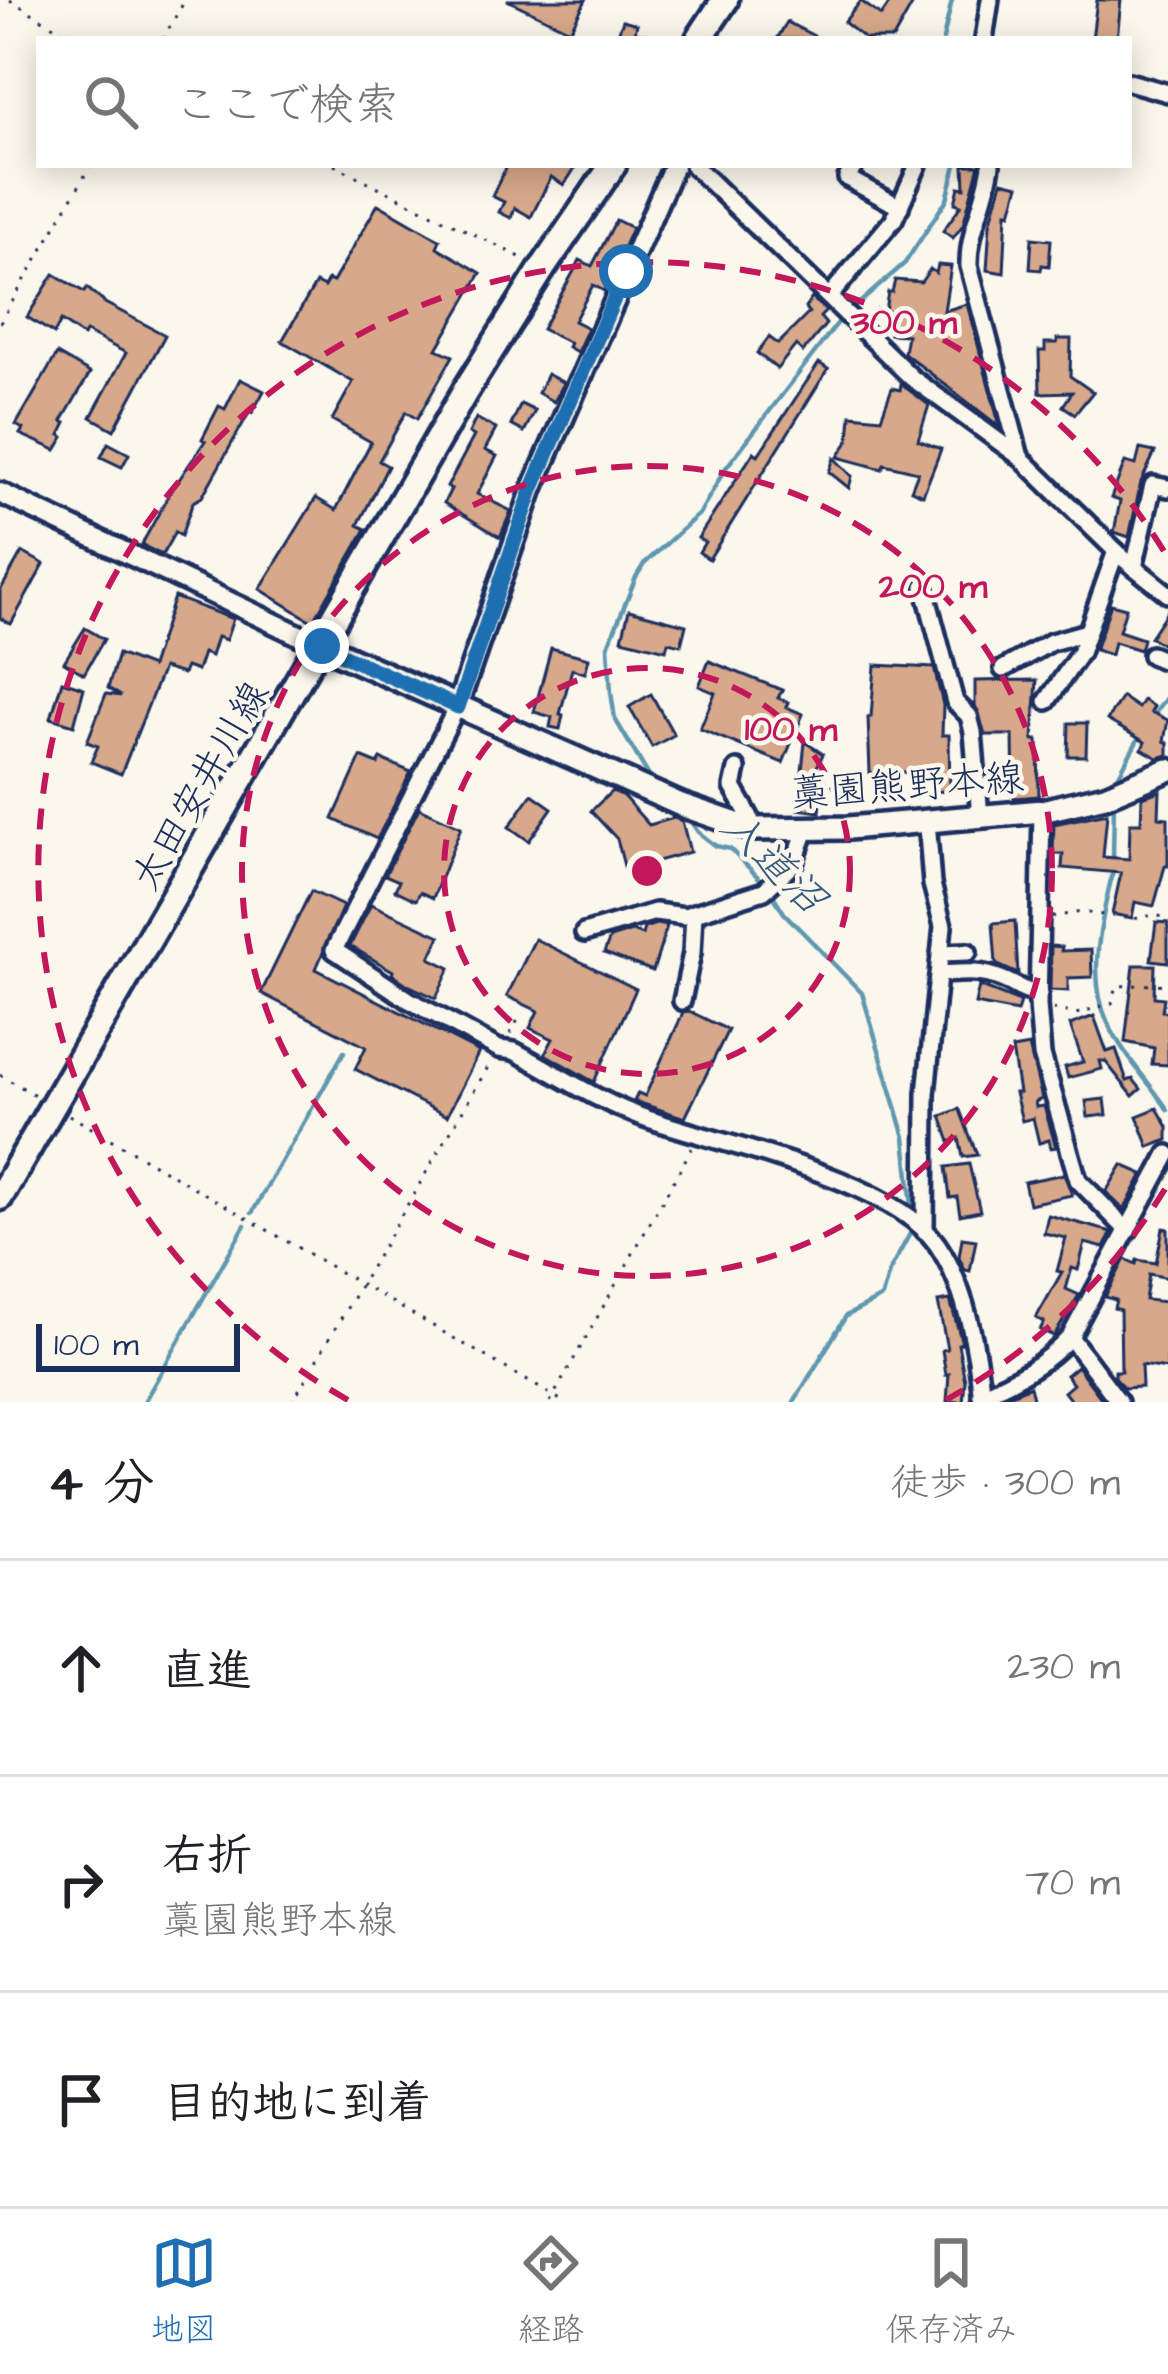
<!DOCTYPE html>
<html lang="ja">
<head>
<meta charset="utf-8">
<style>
	body { margin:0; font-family:"Architects Daughter","Klee One",sans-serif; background:#f2f2f2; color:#202124 }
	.scale { position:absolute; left:36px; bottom:30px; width:204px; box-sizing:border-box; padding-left:12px; border:6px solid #1b2f5e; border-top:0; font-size:33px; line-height:42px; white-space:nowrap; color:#1b2f5e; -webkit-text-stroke:9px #fbf7ec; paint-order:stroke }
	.stop { position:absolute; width:36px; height:36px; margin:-27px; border:9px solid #1f6fb2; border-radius:50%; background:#fff }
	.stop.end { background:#1f6fb2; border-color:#fff; box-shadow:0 3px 12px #0008 }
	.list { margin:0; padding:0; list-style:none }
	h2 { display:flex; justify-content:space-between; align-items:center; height:156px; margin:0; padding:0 48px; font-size:51px }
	h2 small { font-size:39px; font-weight:400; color:#757577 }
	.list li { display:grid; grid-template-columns:78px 1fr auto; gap:36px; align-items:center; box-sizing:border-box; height:216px; padding:0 48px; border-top:3px solid #e0e0e0 }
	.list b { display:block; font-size:45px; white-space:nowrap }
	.list p { margin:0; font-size:39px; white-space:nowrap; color:#757577 }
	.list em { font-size:39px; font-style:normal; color:#757577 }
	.icon { flex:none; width:66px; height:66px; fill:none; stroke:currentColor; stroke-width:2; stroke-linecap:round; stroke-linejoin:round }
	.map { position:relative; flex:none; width:1168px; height:1402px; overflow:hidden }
	.search { position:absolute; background:#fff; box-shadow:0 6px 30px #0003; left:36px; right:36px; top:36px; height:132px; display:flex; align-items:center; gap:30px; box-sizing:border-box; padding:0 42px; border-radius:0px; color:#757577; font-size:45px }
	.sheet { height:804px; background:#fff }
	nav { display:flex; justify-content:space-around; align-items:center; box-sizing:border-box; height:168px; border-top:3px solid #e0e0e0; background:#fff; font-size:33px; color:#757577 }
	nav a { display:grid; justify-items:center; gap:6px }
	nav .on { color:#1f6fb2 }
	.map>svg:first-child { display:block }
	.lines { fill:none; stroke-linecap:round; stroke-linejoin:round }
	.stream { stroke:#5f97b0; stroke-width:4.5 }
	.building { fill:#d7a889; stroke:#1b2f5e; stroke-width:3 }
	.minor-casing { stroke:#1b2f5e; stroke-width:24 }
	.tertiary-casing { stroke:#1b2f5e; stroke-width:27 }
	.secondary-casing { stroke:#1b2f5e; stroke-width:30 }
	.primary-casing { stroke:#1b2f5e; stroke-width:33 }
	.path { stroke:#1b2f5e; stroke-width:3; stroke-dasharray:3 9; stroke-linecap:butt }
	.minor { stroke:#fbf7ec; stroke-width:15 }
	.tertiary { stroke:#fbf7ec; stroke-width:18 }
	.secondary { stroke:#fbf7ec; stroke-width:21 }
	.primary { stroke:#fbf7ec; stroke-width:24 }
	.route { stroke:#1f6fb2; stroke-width:15 }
	.ring { fill:none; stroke:#c2185b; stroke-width:6; stroke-dasharray:21 15 }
	.labels { text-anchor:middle; stroke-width:9; stroke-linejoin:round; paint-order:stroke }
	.street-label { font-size:39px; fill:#1b2f5e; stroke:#fbf7ec }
	.water-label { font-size:42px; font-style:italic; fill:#375a80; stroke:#fbf7ec }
	.centre { fill:#c2185b; stroke:#fbf7ec; stroke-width:6 }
	.ring-label { font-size:36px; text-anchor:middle; font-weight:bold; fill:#c2185b; stroke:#fbf7ec; stroke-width:9; stroke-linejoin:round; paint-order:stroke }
</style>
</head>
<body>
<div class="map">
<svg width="1168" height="1402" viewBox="0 0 1168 1402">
	<rect width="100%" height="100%" fill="#fbf7ec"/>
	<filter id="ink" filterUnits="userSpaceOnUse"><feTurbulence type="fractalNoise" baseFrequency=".00833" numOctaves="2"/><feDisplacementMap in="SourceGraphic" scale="24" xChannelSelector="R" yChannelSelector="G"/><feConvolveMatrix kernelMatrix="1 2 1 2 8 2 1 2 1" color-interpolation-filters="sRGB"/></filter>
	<g filter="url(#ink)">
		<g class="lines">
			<!-- stream -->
			<g class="stream">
				<path d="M 943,39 L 952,0"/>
				<path d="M 1154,715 L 1168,695"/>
				<path d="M 1115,782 L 1141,734"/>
				<path d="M 653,783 L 615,719 L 611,692 L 608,646 L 636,577 L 644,564 L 700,513 L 725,469 L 839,321 L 905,263 L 947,199 L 956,165"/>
				<path d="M 688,818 L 698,832 L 716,846 L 730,849 L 764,883"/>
				<path d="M 1113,860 L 1114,800"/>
				<path d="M 1113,871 C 1102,918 1086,977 1108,1023 C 1122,1053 1149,1082 1168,1110"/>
				<path d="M 771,892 L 784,913 L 862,993 L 905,1137 L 913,1217"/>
				<path d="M 252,1213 L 344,1052"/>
				<path d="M 144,1402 L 245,1225"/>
				<path d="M 794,1402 L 846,1316 L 882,1297 L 889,1272 L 913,1228"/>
			</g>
		</g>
		<!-- building -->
		<g class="building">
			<path d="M 507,0 L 586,0 L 570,30 Z"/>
			<path d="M 892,0 L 915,0 L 893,39 L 865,39 L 844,22 L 861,1 L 881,16 Z"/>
			<path d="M 1097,0 L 1121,0 L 1117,39 L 1092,39 Z"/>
			<path d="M 623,20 L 637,24 L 635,32 L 649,35 L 648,39 L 616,39 Z"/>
			<path d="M 787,22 L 820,39 L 777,39 Z"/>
			<path d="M 507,165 L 577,165 L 564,185 L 551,177 L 531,217 L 515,208 L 511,218 L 499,212 L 504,202 L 492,196 Z"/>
			<path d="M 964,165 L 979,165 L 963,225 L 953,238 L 943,231 L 961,205 L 955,203 L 959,187 L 965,188 Z"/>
			<path d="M 1002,181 L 1019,185 L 1011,213 L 1007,212 L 1004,273 L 987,270 L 990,224 Z"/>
			<path d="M 378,204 L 440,240 L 437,247 L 481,273 L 437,349 L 453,356 L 417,419 L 406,412 L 379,461 L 388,466 L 358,525 L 366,529 L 313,622 L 260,589 L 316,498 L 336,510 L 371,442 L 332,420 L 353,382 L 282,341 L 316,283 L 324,287 L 328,280 L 333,282 Z"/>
			<path d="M 616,220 L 632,228 L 604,291 L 593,285 L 574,321 L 588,328 L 577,352 L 568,347 L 570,343 L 542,329 L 580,260 L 592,266 Z"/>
			<path d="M 1032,238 L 1051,240 L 1049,266 L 1042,265 L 1041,270 L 1030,269 Z"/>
			<path d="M 938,265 L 951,266 L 944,311 L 967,304 L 1000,427 L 904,353 L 907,335 L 890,334 L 893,313 L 885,311 L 888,292 L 892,292 L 895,280 L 921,282 L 930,269 L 936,273 Z"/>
			<path d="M 54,274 L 84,292 L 87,288 L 105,303 L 165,335 L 114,430 L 91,417 L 126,353 L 86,332 L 83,336 L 61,321 L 54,334 L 27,317 Z"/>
			<path d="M 812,298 L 826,311 L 820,317 L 826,324 L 803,352 L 796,345 L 777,369 L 757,353 L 769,337 L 778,344 L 809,313 L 805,308 Z"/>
			<path d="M 1057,339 L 1071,339 L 1070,376 L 1093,392 L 1075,414 L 1063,406 L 1072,392 L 1040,393 L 1039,351 L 1045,351 L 1045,343 L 1057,343 Z"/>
			<path d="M 57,354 L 90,373 L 62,421 L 66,423 L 60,435 L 64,437 L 56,450 L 20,434 L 23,429 L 16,425 Z"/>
			<path d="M 819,363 L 828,369 L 709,559 L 699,552 L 705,542 L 698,538 L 754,452 L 758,455 Z"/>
			<path d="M 547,374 L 564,383 L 554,402 L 538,393 Z"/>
			<path d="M 240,379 L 264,391 L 252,413 L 250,411 L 202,497 L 193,502 L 181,536 L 175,532 L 162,555 L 146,547 L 142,544 L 168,496 L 205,441 L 202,439 L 219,406 L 225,409 Z"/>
			<path d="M 901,384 L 929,405 L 918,440 L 941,449 L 923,495 L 911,490 L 918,472 L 884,464 L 882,469 L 838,457 L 849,440 L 851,415 L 881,418 L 892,388 L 900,390 Z"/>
			<path d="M 521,404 L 535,411 L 524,432 L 511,425 Z"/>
			<path d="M 476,418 L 496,429 L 485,450 L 497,456 L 477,494 L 511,511 L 500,537 L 444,503 L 451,489 L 447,487 L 474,436 L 469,433 Z"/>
			<path d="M 108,443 L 129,454 L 122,467 L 101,457 Z"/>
			<path d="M 1140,449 L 1155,452 L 1141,482 L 1129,537 L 1114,532 L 1120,501 L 1111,498 L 1125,462 L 1136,465 Z"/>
			<path d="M 834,458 L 852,476 L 849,488 L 829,472 Z"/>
			<path d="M 22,552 L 44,564 L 11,624 L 0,618 L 0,591 Z"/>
			<path d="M 174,597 L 233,619 L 226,640 L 217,637 L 211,656 L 203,653 L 197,671 L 186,667 L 183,674 L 163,668 L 121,774 L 91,762 L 98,746 L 87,742 L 106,694 L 121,696 L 108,688 L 118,654 L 151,667 Z"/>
			<path d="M 1111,604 L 1126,608 L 1119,631 L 1143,639 L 1140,650 L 1114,642 L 1111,655 L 1095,650 Z"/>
			<path d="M 629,610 L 686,625 L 681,645 L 668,642 L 666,650 L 622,639 Z"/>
			<path d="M 1168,610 L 1168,648 L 1150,637 Z"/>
			<path d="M 85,628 L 104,639 L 84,674 L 64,662 Z"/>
			<path d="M 551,648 L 589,658 L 585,673 L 572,669 L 560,714 L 563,715 L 560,729 L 550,727 L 552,717 L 534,712 Z"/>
			<path d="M 709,661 L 782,690 L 778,698 L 788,702 L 786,707 L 803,714 L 783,763 L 700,729 L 715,693 L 699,686 Z"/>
			<path d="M 875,665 L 934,668 L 943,705 L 942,735 L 949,735 L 950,791 L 914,792 L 914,772 L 870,773 L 868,717 L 871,717 Z"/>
			<path d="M 1037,680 L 1033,740 L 1038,740 L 1039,796 L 1014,798 L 1013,735 L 985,735 L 975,705 L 975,681 Z"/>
			<path d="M 62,681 L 84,688 L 74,725 L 51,718 Z"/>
			<path d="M 651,694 L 674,735 L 652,747 L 629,707 Z"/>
			<path d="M 1122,697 L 1138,708 L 1143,700 L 1154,707 L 1151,712 L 1168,720 L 1164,741 L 1168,743 L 1168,755 L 1158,758 L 1142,749 L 1145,742 L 1107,720 Z"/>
			<path d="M 1069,723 L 1087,723 L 1086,756 L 1068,756 Z"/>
			<path d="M 805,742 L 823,754 L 816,769 L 825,770 L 820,812 L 798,809 Z"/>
			<path d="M 361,757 L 378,764 L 381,759 L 411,772 L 377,839 L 333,819 Z"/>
			<path d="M 612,791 L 622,795 L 649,825 L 674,818 L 682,821 L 690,852 L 625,870 L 617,839 L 591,811 Z"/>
			<path d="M 1160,791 L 1159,817 L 1168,818 L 1168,866 L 1165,866 L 1154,906 L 1135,902 L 1132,918 L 1112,914 L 1121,873 L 1062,868 L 1063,854 L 1053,854 L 1054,824 L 1107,813 L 1103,857 L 1129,859 L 1130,823 L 1141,823 L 1142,797 Z"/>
			<path d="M 532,794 L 552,808 L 529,841 L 509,827 Z"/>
			<path d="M 419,808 L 461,827 L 433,898 L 420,892 L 416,900 L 395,890 L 399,881 L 385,875 Z"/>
			<path d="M 311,891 L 343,906 L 316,969 L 479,1052 L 447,1116 L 355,1069 L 366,1047 L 261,993 Z"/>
			<path d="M 371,904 L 440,936 L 430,958 L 450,968 L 436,998 L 408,985 L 392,974 L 393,971 L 350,946 Z"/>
			<path d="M 1015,921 L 1018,974 L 996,964 L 993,923 Z"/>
			<path d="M 1156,922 L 1168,923 L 1168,962 L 1151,960 Z"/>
			<path d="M 656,924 L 667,926 L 653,971 L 604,953 L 610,938 L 632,931 L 642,935 L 644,928 Z"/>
			<path d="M 535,939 L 636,989 L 594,1082 L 545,1054 L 553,1039 L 530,1028 L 538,1011 L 507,996 Z"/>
			<path d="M 1051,946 L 1062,947 L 1061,951 L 1091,950 L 1092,977 L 1068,978 L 1068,991 L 1050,990 Z"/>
			<path d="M 1134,965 L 1155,965 L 1154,997 L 1164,998 L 1162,1011 L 1168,1012 L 1168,1065 L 1152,1064 L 1154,1048 L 1125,1042 Z"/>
			<path d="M 979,986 L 1020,1002 L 1017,1012 L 975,1004 Z"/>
			<path d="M 689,1011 L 728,1030 L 685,1118 L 634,1101 L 638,1093 L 645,1096 L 683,1013 Z"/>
			<path d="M 1094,1016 L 1107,1052 L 1116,1049 L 1127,1081 L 1133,1079 L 1141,1089 L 1133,1096 L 1105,1061 L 1100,1061 L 1102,1069 L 1068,1078 L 1065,1067 L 1083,1062 L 1070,1025 Z"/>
			<path d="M 1029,1046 L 1042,1099 L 1035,1102 L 1036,1107 L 1044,1106 L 1056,1147 L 1051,1148 L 1049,1140 L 1039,1143 L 1033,1118 L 1022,1121 L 1015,1093 L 1019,1093 L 1012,1049 Z"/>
			<path d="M 1105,1099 L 1107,1115 L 1088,1117 L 1086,1101 Z"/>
			<path d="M 1157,1108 L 1168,1127 L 1168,1140 L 1149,1147 L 1137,1116 Z"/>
			<path d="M 959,1109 L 960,1110 L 977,1155 L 963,1157 L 959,1138 L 950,1142 L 941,1116 Z"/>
			<path d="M 969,1164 L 980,1211 L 960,1215 L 957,1197 L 950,1198 L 946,1167 Z"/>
			<path d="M 1122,1165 L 1143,1174 L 1124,1210 L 1106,1192 Z"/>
			<path d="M 1064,1174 L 1072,1195 L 1029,1204 L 1024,1182 Z"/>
			<path d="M 1048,1215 L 1112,1232 L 1104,1248 L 1085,1243 L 1078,1270 L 1072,1268 L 1066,1289 L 1079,1295 L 1054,1336 L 1040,1330 L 1044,1322 L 1036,1318 L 1062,1272 L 1057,1271 L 1066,1238 L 1044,1233 Z"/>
			<path d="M 1163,1228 L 1168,1229 L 1168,1278 L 1149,1274 L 1145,1300 L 1168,1302 L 1167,1369 L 1141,1365 L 1142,1387 L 1124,1388 L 1115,1377 L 1115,1371 L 1121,1371 L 1120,1310 L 1114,1308 L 1116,1300 L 1105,1297 L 1125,1259 L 1136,1264 L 1137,1260 L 1156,1263 Z"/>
			<path d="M 962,1238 L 976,1240 L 970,1271 L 965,1270 L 959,1257 Z"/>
			<path d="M 950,1300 L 962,1343 L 958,1344 L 965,1381 L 963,1402 L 947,1401 L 949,1374 L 946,1375 L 942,1350 L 947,1349 L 938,1302 Z"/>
			<path d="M 1077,1366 L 1104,1402 L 1072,1402 L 1064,1392 L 1073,1384 L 1066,1375 Z"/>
			<path d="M 1030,1386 L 1034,1402 L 1010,1402 L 1009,1395 Z"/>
		</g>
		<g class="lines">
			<!-- minor casing -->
			<g class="minor-casing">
				<g id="minor">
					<path d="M 984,39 L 990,0"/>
					<path d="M 1129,82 L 1168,93"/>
					<path d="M 693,165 L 912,378 L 1020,457 L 1124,559 L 1168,594"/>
					<path d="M 855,165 L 847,178 L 900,207"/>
					<path d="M 991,165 C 986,202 968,231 969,266 L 1020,457"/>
					<path d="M 829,297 L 894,219 L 918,165"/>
					<path d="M 1134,567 L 1153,485 L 1168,488"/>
					<path d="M 924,586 L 955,702 L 969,716 L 973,732 L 980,817"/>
					<path d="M 1151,655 L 1168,662"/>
					<path d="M 1003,669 L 1051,642 L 1087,632"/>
					<path d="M 1047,701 L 1080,653 L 1116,551"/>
					<path d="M 457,707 L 334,950 L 409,1000 L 499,1049 L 514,1051 C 556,1073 600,1103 645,1118 C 720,1144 892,1179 937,1244 C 966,1286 978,1351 982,1402"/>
					<path d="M 737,769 L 733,787 L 750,817 L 751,829"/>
					<path d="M 1042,811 L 1038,1005 L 1042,1055 L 1078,1180 L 1128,1231"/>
					<path d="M 584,933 L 655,912 L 685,916 L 764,891 L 794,863 L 806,830"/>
					<path d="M 941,953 L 968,952"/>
					<path d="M 939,974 C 960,973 981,970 1001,979 C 1015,984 1024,993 1039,994"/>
					<path d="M 682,1001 L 692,953 L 694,913"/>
					<path d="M 925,1231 L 926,1094 L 943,926 L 932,884 L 927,821"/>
					<path d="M 1070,1337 L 1119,1402"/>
					<path d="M 981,1395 C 1015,1380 1045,1364 1070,1337 L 1168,1154"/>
				</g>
			</g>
			<!-- tertiary casing -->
			<g class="tertiary-casing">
				<g id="tertiary">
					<path d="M 0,493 L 322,646"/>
					<path d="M 457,707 L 532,490 L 674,165"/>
				</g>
			</g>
			<!-- secondary casing -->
			<g class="secondary-casing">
				<path id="secondary" d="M 322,646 L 681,805 L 751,829 L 848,828 L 1042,811 L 1105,796 L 1168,770"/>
			</g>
			<!-- primary casing -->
			<g class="primary-casing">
				<g id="primary">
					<path d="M 699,39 L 725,0"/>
					<path d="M 0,1197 L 466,390 L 542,269 L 613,165"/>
				</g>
			</g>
			<!-- path -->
			<g class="path">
				<path d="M 10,0 L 76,39"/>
				<path d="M 163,39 L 185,0"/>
				<path d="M 334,165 L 524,259"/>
				<path d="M 0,323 L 91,165"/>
				<path d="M 1052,917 L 1081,912 L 1133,919 L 1154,915 L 1168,918"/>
				<path d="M 1053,1009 L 1076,1014 L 1112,1003 L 1117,986 L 1168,984"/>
				<path d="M 510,1034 L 519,1018"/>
				<path d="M 0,1075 L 35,1095"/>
				<path d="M 69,1115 L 564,1402"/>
				<path d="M 292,1402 L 491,1062"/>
				<path d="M 550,1402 L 693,1146"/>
			</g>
			<!-- minor -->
			<use href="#minor" class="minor"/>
			<!-- tertiary -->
			<use href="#tertiary" class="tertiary"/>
			<!-- secondary -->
			<use href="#secondary" class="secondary"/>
			<!-- primary -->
			<use href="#primary" class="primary"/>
		</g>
	</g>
	<g class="lines" filter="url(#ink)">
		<!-- route -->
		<path class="route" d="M 322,646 L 458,707 L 532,490 L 626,271"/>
	</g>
	<!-- distance rings -->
	<g class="ring">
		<circle cx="647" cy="871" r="203"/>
		<circle cx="647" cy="871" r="405"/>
		<path d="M1165 1189A608 608 0 0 1 946 1400M348 1400A608 608 0 1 1 1165 553"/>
	</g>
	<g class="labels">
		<!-- street labels -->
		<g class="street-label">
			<text transform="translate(907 784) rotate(-4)" y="14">藁園熊野本線</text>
			<text transform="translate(199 785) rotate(-60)" y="14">太田安井川線</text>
		</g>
		<!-- water labels -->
		<g class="water-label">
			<text transform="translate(774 861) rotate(44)" y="15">入道沼</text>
		</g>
	</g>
	<circle cx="647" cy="871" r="18" class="centre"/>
	<g class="ring-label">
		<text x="904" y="333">300 m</text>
		<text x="933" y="597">200 m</text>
		<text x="791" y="740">100 m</text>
	</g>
</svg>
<div class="scale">100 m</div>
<div class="stop" style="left:626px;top:271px"></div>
<div class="stop end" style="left:322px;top:646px"></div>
<div class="search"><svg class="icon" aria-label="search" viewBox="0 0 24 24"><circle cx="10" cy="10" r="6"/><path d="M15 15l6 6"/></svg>ここで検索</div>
</div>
<section class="sheet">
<h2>4 分<small>徒歩 · 300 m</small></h2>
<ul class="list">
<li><svg class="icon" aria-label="ahead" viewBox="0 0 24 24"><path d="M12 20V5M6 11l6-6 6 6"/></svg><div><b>直進</b></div><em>230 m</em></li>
<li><svg class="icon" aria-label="right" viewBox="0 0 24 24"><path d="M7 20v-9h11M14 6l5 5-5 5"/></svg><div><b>右折</b><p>藁園熊野本線</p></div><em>70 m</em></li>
<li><svg class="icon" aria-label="arrive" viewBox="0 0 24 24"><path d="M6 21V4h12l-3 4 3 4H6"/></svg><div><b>目的地に到着</b></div></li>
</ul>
</section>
<nav>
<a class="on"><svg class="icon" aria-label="map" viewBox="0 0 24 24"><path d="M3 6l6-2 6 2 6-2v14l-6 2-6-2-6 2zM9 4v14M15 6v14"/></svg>地図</a>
<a><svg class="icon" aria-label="directions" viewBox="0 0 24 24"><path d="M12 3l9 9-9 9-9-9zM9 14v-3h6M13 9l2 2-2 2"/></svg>経路</a>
<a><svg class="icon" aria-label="saved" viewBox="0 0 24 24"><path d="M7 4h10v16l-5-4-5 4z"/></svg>保存済み</a>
</nav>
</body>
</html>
